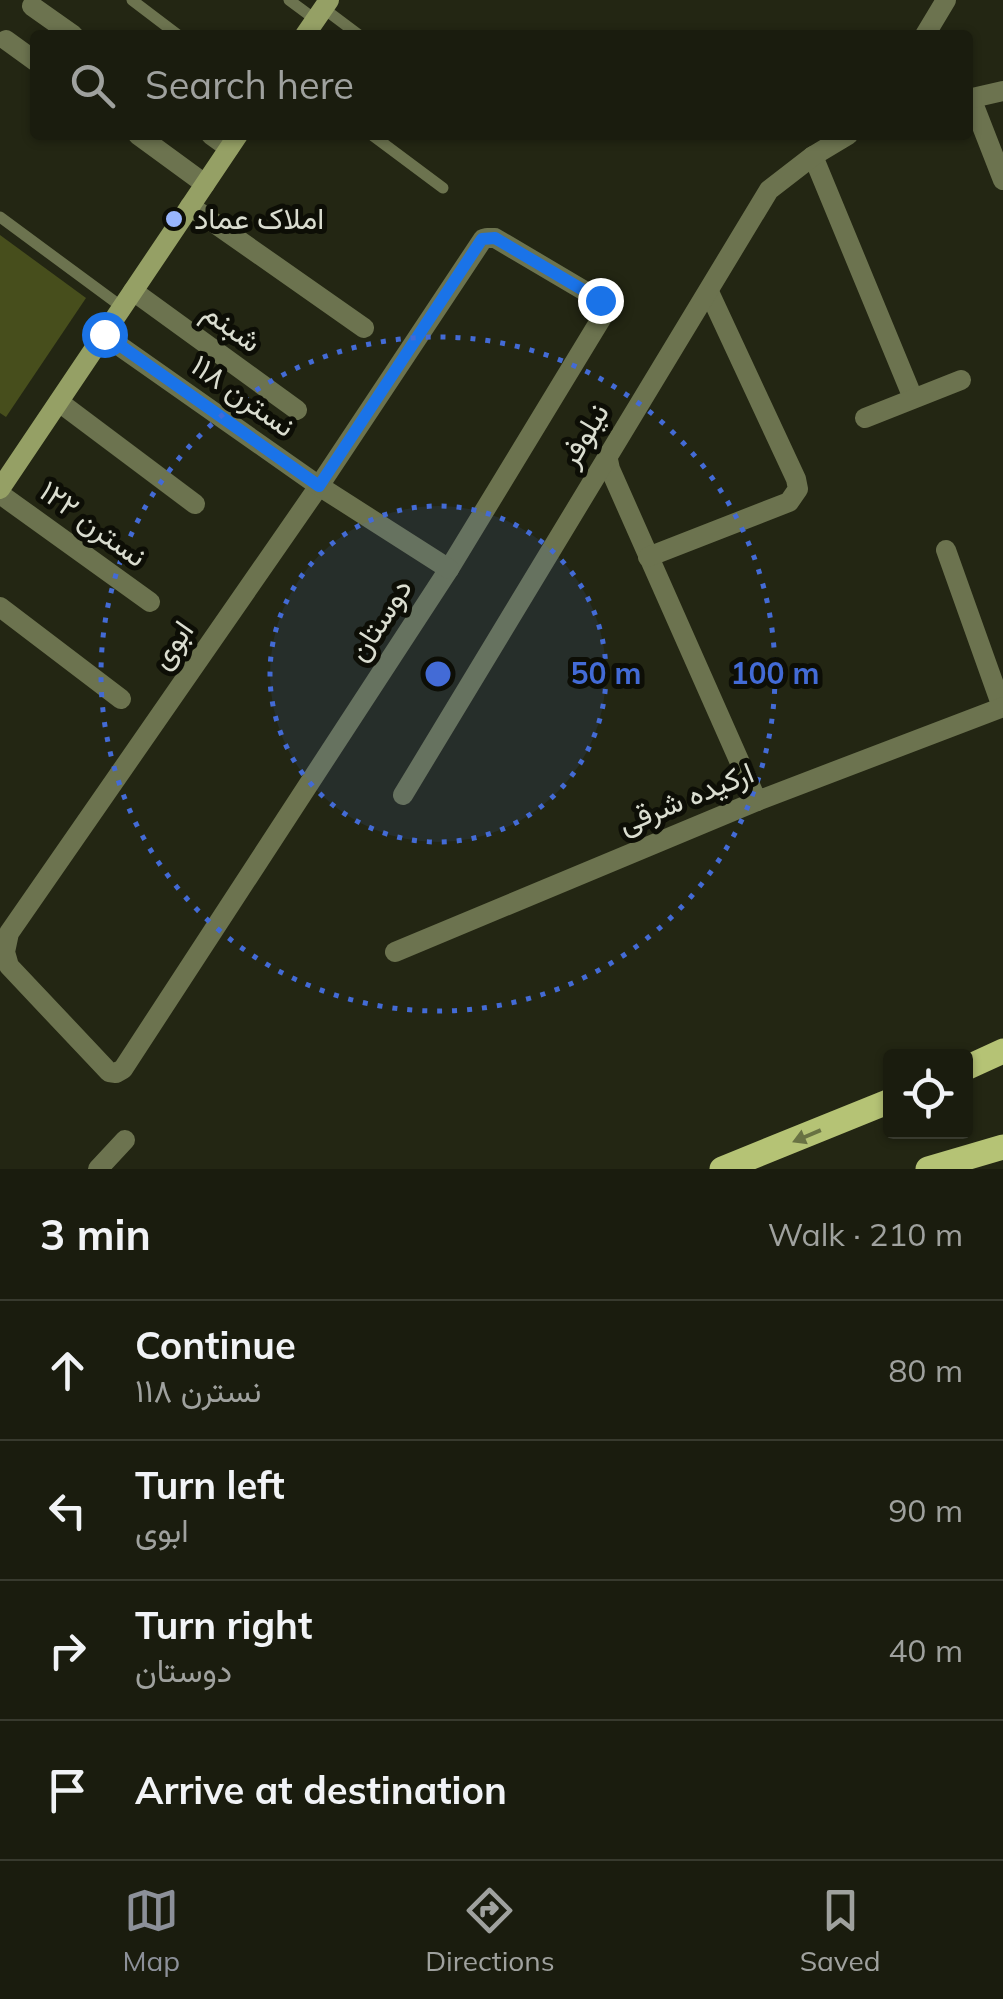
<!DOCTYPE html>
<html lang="en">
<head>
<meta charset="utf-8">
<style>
	body { margin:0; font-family:Mulish,Vazirmatn,sans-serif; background:#232517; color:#f1f3f6 }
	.controls { position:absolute; right:30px; bottom:30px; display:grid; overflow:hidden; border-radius:10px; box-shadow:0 2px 8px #0004 }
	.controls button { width:90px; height:90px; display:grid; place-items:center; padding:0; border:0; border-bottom:2px solid #383a2e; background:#1a1c0e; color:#f1f3f6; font:50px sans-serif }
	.stop { position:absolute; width:30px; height:30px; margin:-22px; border:8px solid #1a73e8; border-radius:50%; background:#fff }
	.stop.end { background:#1a73e8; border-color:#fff; box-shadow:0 2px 10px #0008 }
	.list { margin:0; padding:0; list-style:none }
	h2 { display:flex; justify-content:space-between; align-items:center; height:130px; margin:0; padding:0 40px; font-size:42px }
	h2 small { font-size:32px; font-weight:400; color:#9fa19e }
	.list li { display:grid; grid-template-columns:65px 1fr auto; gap:30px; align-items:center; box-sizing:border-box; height:140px; padding:0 40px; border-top:2px solid #383a2e }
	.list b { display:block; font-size:38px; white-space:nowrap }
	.list p { margin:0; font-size:32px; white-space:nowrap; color:#9fa19e }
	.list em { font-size:32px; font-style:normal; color:#9fa19e }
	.icon { flex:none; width:55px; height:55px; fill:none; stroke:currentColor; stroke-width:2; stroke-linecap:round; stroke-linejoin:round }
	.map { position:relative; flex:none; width:1003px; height:1169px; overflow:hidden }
	.search { position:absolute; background:#1a1c0e; box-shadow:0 2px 8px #0004; left:30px; right:30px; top:30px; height:110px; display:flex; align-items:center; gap:25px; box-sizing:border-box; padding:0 35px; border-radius:10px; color:#9fa19e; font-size:38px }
	.sheet { height:690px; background:#1a1c0e }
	nav { display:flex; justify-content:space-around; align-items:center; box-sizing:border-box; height:140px; border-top:2px solid #383a2e; background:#1a1c0e; font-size:28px; color:#9fa19e }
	nav a { display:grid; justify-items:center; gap:5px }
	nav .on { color:#8c9099 }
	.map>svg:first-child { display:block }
	.forest { fill:#474e1c }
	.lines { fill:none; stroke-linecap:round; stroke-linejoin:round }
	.lane { stroke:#6c734f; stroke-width:11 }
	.street { stroke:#6c734f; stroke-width:20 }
	.secondary { stroke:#95a065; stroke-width:20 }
	.primary { stroke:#b5c375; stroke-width:25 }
	.oneway { fill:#697243 }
	.route { stroke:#1a73e8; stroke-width:12 }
	.ring { fill:none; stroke:#436bd6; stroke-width:5; stroke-dasharray:5 10 }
	.poi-dot { fill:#98b5fd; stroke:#0d0e06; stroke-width:4 }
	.labels { text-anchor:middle; stroke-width:10; stroke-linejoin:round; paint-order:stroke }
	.poi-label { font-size:30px; fill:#daddd0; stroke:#0d0e06; text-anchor:start }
	.street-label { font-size:30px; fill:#daddd0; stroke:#0d0e06 }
	.centre { fill:#436bd6; stroke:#0d0e06; stroke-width:5 }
	.ring-label { font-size:30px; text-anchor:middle; font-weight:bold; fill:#436bd6; stroke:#0d0e06; stroke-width:10; stroke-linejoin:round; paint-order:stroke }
</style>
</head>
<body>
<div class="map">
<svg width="1003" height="1169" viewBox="0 0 1003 1169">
	<rect width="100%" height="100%" fill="#232613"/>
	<!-- forest -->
	<path class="forest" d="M 0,235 L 86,298 L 6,417 L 0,413 Z"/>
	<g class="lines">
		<!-- lane -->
		<g class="lane">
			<path d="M 132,0 L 178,35"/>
			<path d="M 289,0 L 316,20"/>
			<path d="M 323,8 L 359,35"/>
			<path d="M 372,135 L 443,188"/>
			<path d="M 0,217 L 122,307"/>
		</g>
		<!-- street -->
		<g class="street">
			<path d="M 32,6 L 73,35"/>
			<path d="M 925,35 L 946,0"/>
			<path d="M 6,40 L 35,61"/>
			<path d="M 971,98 L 1003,180"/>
			<path d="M 968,99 L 1003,91"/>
			<path d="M 138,135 L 205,184"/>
			<path d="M 211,135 L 229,148"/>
			<path d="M 813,156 L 913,398"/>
			<path d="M 190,206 L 364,328"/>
			<path d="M 487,238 L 495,238 L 600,300 L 604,314 L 449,569 L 123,1069 L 116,1073 L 109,1072 L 9,966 L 5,952 L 9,933 L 319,486 L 483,239 Z"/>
			<path d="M 133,291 L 297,410"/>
			<path d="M 104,335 L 319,486 L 449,569"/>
			<path d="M 59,402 L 195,504"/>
			<path d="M 865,418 L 961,380"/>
			<path d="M 607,455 L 610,469 L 757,801"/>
			<path d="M 0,494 L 150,602"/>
			<path d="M 946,550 L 1002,707"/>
			<path d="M 648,557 L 789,502 L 798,489 L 796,479 L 709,292"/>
			<path d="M 0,607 L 121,699"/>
			<path d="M 403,795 L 769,190 L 813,156 L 848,135"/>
			<path d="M 395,952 L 757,801 L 1003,707"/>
			<path d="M 98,1169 L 125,1140"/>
		</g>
		<!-- secondary -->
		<g class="secondary">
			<path d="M 305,35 L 329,0"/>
			<path d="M 0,489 L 238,135"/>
		</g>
		<!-- primary -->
		<g class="primary">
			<path d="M 966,1068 L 1003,1051"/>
			<path d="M 722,1169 L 890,1101"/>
			<path d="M 928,1169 L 1003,1147"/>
		</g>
	</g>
	<!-- one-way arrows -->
	<defs><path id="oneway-solid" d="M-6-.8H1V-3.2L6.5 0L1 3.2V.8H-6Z" transform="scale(2.5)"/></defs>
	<use class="oneway" href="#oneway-solid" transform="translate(807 1136) rotate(157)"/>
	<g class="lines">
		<!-- route -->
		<path class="route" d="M 104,334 L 319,486 L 482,239 L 495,238 L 600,300"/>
	</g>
	<!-- distance rings -->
	<circle cx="438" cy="674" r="168" fill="#436bd6" fill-opacity=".12"/>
	<g class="ring">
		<circle cx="438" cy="674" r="168"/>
		<circle cx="438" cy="674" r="337"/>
	</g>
	<!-- markers -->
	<circle class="poi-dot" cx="174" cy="219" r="10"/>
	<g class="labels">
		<!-- poi labels -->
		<g class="poi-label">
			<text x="194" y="229">املاک عماد</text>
		</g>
		<!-- street labels -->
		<g class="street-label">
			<text transform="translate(232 327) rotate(36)" y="10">شبنم</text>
			<text transform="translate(243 396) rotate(35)" y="10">نسترن ۱۱۸</text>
			<text transform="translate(584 435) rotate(-59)" y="10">نیلوفر</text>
			<text transform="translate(93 524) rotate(36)" y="10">نسترن ۱۲۲</text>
			<text transform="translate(380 620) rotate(-57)" y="10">دوستان</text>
			<text transform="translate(172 645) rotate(-55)" y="10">ابوی</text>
			<text transform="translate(686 798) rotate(-22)" y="10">ارکیده شرقی</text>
		</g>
	</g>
	<circle cx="438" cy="674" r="15" class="centre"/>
	<g class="ring-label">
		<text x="606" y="684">50 m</text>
		<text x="775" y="684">100 m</text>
	</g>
</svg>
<div class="controls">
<button><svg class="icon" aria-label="locate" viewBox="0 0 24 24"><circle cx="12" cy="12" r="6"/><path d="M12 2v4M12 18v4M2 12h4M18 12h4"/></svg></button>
</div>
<div class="stop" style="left:104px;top:334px"></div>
<div class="stop end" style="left:600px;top:300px"></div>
<div class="search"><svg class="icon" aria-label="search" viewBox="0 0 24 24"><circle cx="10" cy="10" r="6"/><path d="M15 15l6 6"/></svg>Search here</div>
</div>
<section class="sheet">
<h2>3 min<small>Walk · 210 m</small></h2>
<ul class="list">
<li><svg class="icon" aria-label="ahead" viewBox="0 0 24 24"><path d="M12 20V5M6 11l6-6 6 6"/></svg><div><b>Continue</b><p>نسترن ۱۱۸</p></div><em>80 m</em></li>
<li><svg class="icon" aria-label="left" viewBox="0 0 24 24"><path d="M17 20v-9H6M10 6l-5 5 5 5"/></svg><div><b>Turn left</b><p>ابوی</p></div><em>90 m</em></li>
<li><svg class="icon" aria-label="right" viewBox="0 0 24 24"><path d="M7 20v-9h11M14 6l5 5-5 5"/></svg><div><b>Turn right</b><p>دوستان</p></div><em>40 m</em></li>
<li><svg class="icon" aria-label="arrive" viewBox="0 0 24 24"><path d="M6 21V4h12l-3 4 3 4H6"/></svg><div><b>Arrive at destination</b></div></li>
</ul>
</section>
<nav>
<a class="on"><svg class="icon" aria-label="map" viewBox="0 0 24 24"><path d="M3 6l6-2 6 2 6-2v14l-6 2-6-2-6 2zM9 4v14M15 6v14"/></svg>Map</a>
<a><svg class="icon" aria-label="directions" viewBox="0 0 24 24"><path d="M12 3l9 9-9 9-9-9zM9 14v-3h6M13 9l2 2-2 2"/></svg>Directions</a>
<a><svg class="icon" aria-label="saved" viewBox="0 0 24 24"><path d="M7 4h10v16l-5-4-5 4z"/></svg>Saved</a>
</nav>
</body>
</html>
